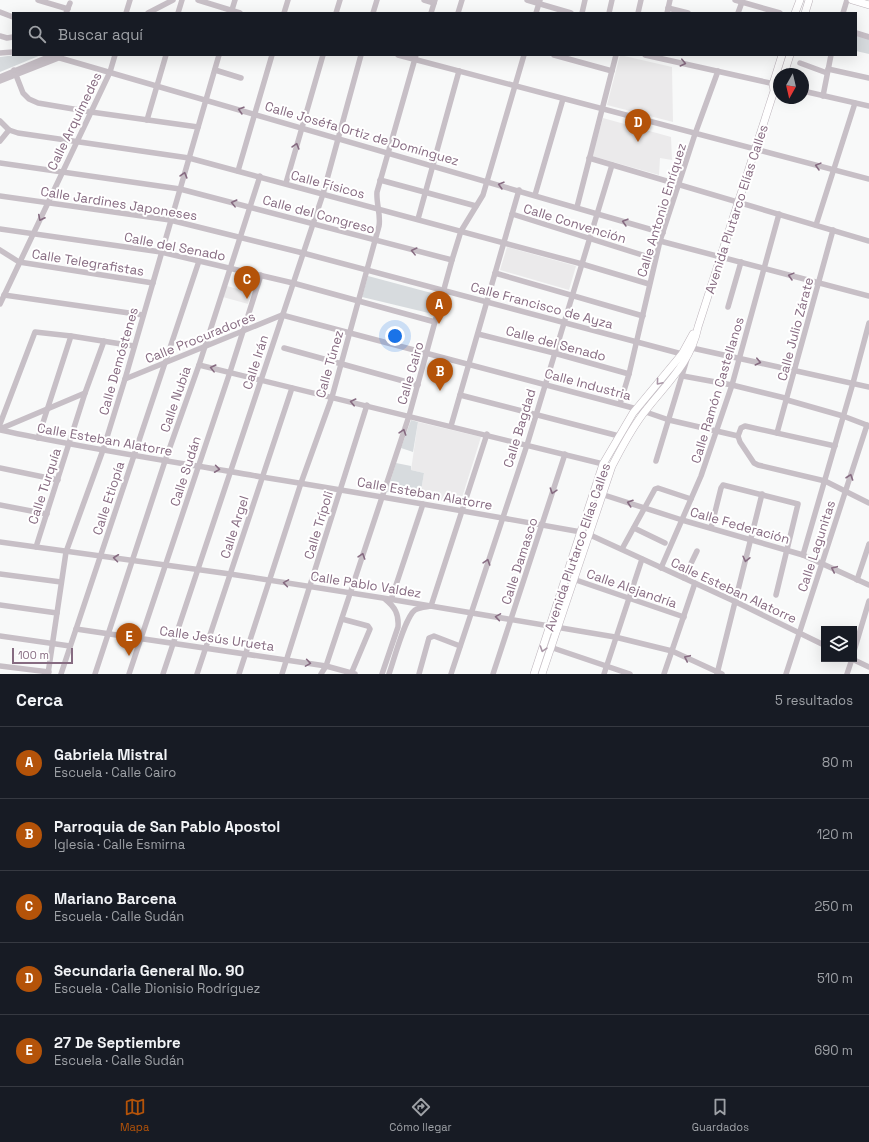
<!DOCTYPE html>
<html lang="es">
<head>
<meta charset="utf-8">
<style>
	body { margin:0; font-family:"Space Grotesk",sans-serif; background:#20242c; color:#f1f3f6 }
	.controls { position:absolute; right:12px; bottom:12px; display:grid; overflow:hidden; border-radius:0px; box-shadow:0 4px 16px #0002 }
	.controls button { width:36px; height:36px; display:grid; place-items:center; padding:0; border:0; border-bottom:1px solid #363941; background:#171b24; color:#f1f3f6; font:20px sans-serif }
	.compass { position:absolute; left:773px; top:68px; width:36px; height:36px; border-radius:50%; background:#171b24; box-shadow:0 4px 16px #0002; rotate:188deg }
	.scale { position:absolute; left:12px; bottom:10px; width:61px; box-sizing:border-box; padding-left:4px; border:2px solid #866b81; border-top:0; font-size:11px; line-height:14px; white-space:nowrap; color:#866b81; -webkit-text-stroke:3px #fff; paint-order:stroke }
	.you { position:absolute; left:395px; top:336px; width:14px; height:14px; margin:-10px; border:3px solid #fff; border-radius:50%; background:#1a73e8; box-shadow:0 0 0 6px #1a73e833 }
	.badge { display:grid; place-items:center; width:26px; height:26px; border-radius:50%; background:#b45309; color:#fff; font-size:13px; font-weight:700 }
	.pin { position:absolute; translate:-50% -33px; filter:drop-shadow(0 1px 2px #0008) }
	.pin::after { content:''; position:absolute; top:21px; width:14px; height:12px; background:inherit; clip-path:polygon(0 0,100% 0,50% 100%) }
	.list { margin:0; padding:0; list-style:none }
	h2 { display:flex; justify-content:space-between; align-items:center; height:52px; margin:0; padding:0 16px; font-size:17px }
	h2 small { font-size:13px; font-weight:400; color:#9ea1a6 }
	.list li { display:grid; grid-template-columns:26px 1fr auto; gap:12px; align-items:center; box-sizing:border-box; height:72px; padding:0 16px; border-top:1px solid #363941 }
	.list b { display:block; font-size:15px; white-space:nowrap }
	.list p { margin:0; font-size:13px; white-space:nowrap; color:#9ea1a6 }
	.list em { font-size:13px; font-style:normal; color:#9ea1a6 }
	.icon { flex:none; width:22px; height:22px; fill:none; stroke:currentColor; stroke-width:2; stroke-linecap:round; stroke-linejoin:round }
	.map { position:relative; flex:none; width:869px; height:674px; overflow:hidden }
	.search { position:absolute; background:#171b24; box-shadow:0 4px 16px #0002; left:12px; right:12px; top:12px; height:44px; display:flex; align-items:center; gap:10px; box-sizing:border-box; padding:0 14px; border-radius:0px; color:#9ea1a6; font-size:15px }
	.sheet { height:412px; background:#171b24 }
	nav { display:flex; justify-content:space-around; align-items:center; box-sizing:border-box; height:56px; border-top:1px solid #363941; background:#171b24; font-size:11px; color:#9ea1a6 }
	nav a { display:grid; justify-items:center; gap:2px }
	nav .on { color:#b45309 }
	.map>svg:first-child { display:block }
	.built { fill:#ebeaeb }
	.green { fill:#d7dbde }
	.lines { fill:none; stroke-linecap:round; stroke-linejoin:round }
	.major-casing { stroke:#bcb3ba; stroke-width:8 }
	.minor { stroke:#c7bfc6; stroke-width:5.5 }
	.major { stroke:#fff; stroke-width:7 }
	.oneway { stroke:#866b81 }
	.oneway2 { stroke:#aa97a7 }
	.labels { text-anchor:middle; stroke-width:4; stroke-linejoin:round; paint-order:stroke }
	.street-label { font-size:13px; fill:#866b81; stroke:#fff }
</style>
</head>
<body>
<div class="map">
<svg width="869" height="674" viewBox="0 0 869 674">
	<rect width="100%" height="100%" fill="#f8f9f9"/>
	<!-- built -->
	<g class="built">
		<path d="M 620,55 L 672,67 L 673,122 L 607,105 Z"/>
		<path d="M 603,118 L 671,137 L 672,160 L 660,158 L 659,175 L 592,156 Z"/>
		<path d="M 507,247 L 576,266 L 569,290 L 500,270 Z"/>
		<path d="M 227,286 L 251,293 L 248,304 L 223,297 Z"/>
		<path d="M 418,422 L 481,437 L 460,504 L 420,497 L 424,473 L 411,470 Z"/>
	</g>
	<!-- green -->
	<g class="green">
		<path d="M 856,35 L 869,39 L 869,54 L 856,51 Z"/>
		<path d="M 16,55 L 41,55 L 0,72 L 0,57 Z"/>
		<path d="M 368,276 L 439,295 L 433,314 L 362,297 Z"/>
		<path d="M 411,420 L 418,422 L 413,452 L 401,448 Z"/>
		<path d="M 396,463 L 411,466 L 411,470 L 424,473 L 420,497 L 387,492 Z"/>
	</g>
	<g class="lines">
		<!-- major casing -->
		<g class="major-casing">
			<g id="major">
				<path d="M 852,0 L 869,5"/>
				<path d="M 795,13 L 800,0"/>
				<path d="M 805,13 L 809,0"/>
				<path d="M 784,74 L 790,55"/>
				<path d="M 534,674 L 603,464 L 633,413 L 682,354 L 693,334"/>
				<path d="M 542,674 L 612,466 C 622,447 632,427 646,410 C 667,383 691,362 698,327 L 774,91 L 773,84 L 782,55"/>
			</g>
		</g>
		<!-- minor -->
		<g class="minor">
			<path d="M 38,0 L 68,9"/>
			<path d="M 198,0 L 240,13"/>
			<path d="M 424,0 L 434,3"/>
			<path d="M 527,0 L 571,13"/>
			<path d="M 735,0 L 780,13"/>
			<path d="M 668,8 L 688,13"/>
			<path d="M 0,12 L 13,17"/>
			<path d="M 66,13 L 70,3"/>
			<path d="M 126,13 L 130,0"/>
			<path d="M 148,13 L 173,0"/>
			<path d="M 178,13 L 182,0"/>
			<path d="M 231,13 L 235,0"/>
			<path d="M 284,13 L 288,0"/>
			<path d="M 336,13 L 340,0"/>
			<path d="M 373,13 L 377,0"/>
			<path d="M 431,13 L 435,0"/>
			<path d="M 458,13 L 462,0"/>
			<path d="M 536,13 L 540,0"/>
			<path d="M 582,13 L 585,0"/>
			<path d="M 609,13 L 612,0"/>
			<path d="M 638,13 L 641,0"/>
			<path d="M 667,13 L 670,0"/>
			<path d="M 738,13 L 742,2"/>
			<path d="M 843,13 L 847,0"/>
			<path d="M 856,33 L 869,37"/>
			<path d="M 0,36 L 7,38 L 13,37"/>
			<path d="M 0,53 L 13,52"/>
			<path d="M 55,55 L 60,58 L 663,233"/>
			<path d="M 398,55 L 869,179"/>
			<path d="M 554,55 L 612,71"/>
			<path d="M 645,55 L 779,85"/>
			<path d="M 800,63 L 827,73"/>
			<path d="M 828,69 L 869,78"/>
			<path d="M 14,70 L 23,93 L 29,99 L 38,103 L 91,112 L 198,127"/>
			<path d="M 215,70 L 241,78"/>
			<path d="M 0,77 L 53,55"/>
			<path d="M 0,81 L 61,57"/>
			<path d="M 803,91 L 869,106"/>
			<path d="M 823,96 L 831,55"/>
			<path d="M 147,120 L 166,55"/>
			<path d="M 0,121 L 9,130 L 18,133 L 189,158 L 582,264 L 649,284"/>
			<path d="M 0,141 L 9,130"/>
			<path d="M 589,158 L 869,241"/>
			<path d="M 0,163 L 180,189 L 452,260"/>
			<path d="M 238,171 L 272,55"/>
			<path d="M 380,180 L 476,206"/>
			<path d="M 286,183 L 323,55"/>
			<path d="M 535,195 L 563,99"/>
			<path d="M 0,196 L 170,220 L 303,253 L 682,354"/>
			<path d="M 577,207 L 616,55"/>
			<path d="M 512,214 L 655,259"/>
			<path d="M 418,219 L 459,71"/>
			<path d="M 816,225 L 855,103"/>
			<path d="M 0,229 L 161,252 L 293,283 L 435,322"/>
			<path d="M 660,241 L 869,296"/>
			<path d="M 0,250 L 19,262 L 153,283"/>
			<path d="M 495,273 L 643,316"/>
			<path d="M 4,295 L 143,315"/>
			<path d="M 0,304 L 110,72 L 115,55"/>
			<path d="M 728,307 L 741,262"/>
			<path d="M 478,334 L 554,353 L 629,374"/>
			<path d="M 284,348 L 418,385"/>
			<path d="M 692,348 L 869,387"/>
			<path d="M 199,365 L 603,464"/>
			<path d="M 683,376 L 732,385 L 785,398 L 787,400 L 843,416 L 869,426"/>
			<path d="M 125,379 L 282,315 L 637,409 L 669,420 L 738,436"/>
			<path d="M 460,395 L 619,436"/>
			<path d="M 620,404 L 629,374 L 660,241 L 695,134 L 718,71"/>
			<path d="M 0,424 L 35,332 L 71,336 L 134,346"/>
			<path d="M 451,426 L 519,190"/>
			<path d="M 0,429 L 85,393"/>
			<path d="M 0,430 C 87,449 175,462 262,477 C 368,494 475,513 581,532 L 588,534 L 736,602 L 824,645"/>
			<path d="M 777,433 L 833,230"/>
			<path d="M 738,436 L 740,442 L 754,463 L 758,465 L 825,481 L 869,503"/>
			<path d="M 738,436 L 741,428 L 745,426 L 835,446"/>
			<path d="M 38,438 L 71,336"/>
			<path d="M 656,461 L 687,359"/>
			<path d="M 0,468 L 58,480"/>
			<path d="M 601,494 L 682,520 L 803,555 L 869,585"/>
			<path d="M 0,505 L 47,514"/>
			<path d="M 634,528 L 665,543"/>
			<path d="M 711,528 L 721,488 L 723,485 L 798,504 L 776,595"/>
			<path d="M 0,542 L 230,574 L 383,598 L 615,637 L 672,651 L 722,674"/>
			<path d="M 36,547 L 85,393 L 104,341"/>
			<path d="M 622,549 L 655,489 L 658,488 L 691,499"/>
			<path d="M 803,555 L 853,383 L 869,323"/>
			<path d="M 661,568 L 701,476 L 732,385 L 779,214"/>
			<path d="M 0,574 L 61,582"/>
			<path d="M 684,578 L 697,551"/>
			<path d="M 573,579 L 684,617"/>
			<path d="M 857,580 L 869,544"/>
			<path d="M 391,600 L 423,504"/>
			<path d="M 0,605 L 57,613"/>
			<path d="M 342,619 L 368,626 L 370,629 L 351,674"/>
			<path d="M 76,629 L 326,666 L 355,674"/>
			<path d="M 0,636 L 70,646"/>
			<path d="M 550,647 L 630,674"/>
			<path d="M 854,651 L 869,601"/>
			<path d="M 852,659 L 869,667"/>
			<path d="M 0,666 L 49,672"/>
			<path d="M 48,674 L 66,552 L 103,450 L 125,379 L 219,55"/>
			<path d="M 61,674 L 199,261"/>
			<path d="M 95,674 L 165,461 L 199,365 L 260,176"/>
			<path d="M 129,674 L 230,372 L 261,275"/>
			<path d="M 163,674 L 323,194 L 361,55"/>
			<path d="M 197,674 L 292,388"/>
			<path d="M 239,674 L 301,483 L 332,397 L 379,226 C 381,215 376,203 377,192 L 416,55"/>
			<path d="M 282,674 L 367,405"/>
			<path d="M 321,674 L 326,666 L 409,416 L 452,260 L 461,231 L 483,195 L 524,55"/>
			<path d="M 382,674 L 398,627 C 399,614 395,607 385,599"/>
			<path d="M 389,674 C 394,660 405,617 415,610 C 420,607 426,607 431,606 L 487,434"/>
			<path d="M 419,674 L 429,638 L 434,636 L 460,646"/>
			<path d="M 451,674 L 527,445 L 612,165"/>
			<path d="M 493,674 L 565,454"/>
			<path d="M 604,674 L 642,559"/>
			<path d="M 664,674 L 695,583"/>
			<path d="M 717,674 L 762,494"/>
			<path d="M 786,674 L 867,425"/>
			<path d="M 847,674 L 852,659"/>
		</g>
		<!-- major -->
		<use href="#major" class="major"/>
	</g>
	<!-- one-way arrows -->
	<defs><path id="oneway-chevron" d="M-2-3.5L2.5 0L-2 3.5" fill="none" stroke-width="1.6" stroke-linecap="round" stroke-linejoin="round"/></defs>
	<g class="oneway">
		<use href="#oneway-chevron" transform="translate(683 63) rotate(13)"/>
		<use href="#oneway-chevron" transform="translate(241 110) rotate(-164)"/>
		<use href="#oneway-chevron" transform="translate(296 146) rotate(-74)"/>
		<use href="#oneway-chevron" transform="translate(818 166) rotate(-165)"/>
		<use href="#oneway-chevron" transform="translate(184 175) rotate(-74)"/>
		<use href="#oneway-chevron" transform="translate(501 185) rotate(-164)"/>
		<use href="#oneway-chevron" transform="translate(234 203) rotate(-166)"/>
		<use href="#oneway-chevron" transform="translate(41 218) rotate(117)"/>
		<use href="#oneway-chevron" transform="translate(625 222) rotate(-164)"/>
		<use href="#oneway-chevron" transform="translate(414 251) rotate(-166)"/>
		<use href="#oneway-chevron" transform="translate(791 276) rotate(-165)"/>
		<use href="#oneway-chevron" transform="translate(758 362) rotate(13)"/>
		<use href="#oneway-chevron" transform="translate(213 368) rotate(-166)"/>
		<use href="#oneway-chevron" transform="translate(353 402) rotate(-167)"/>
		<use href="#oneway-chevron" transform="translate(403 432) rotate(-72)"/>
		<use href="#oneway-chevron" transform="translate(217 469) rotate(8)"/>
		<use href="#oneway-chevron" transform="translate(850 477) rotate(-71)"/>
		<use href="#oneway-chevron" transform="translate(553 491) rotate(108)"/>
		<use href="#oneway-chevron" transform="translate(630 503) rotate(-162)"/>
		<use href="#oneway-chevron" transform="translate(362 556) rotate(-72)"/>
		<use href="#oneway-chevron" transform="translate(116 558) rotate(-173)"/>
		<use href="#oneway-chevron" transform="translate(746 559) rotate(103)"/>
		<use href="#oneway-chevron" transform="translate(487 562) rotate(-72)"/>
		<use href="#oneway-chevron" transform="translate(834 569) rotate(-155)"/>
		<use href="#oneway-chevron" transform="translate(286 583) rotate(-171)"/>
		<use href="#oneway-chevron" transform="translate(498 617) rotate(-171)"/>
		<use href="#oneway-chevron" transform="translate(687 658) rotate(-155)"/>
		<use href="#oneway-chevron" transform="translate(308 663) rotate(9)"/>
	</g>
	<g class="oneway2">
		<use href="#oneway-chevron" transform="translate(659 382) rotate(130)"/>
		<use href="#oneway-chevron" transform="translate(543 649) rotate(108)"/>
	</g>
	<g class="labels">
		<!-- street labels -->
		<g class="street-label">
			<text transform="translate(74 121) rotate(-64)" y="5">Calle Arquímedes</text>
			<text transform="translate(362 133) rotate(16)" y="5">Calle Joséfa Ortiz de Domínguez</text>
			<text transform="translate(328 184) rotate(15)" y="5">Calle Físicos</text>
			<text transform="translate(119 203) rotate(9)" y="5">Calle Jardines Japoneses</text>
			<text transform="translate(736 209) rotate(-72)" y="5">Avenida Plutarco Elías Calles</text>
			<text transform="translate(661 210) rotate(-73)" y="5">Calle Antonio Enríquez</text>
			<text transform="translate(319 214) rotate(15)" y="5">Calle del Congreso</text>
			<text transform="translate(575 223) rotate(17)" y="5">Calle Convención</text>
			<text transform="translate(175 246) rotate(11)" y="5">Calle del Senado</text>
			<text transform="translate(88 262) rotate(9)" y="5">Calle Telegrafistas</text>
			<text transform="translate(542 305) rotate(15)" y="5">Calle Francisco de Ayza</text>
			<text transform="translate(795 329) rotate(-75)" y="5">Calle Julio Zárate</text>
			<text transform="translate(200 337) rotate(-22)" y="5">Calle Procuradores</text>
			<text transform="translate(556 343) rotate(15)" y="5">Calle del Senado</text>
			<text transform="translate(118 361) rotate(-74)" y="5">Calle Demóstenes</text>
			<text transform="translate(255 362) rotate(-72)" y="5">Calle Irán</text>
			<text transform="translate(329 364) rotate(-74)" y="5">Calle Túnez</text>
			<text transform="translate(410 373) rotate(-74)" y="5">Calle Cairo</text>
			<text transform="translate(588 384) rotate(15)" y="5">Calle Industria</text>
			<text transform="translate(717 390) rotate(-73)" y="5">Calle Ramón Castellanos</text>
			<text transform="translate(175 399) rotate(-71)" y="5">Calle Nubia</text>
			<text transform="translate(519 428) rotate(-73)" y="5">Calle Bagdad</text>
			<text transform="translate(105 439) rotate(10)" y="5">Calle Esteban Alatorre</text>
			<text transform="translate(185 471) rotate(-72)" y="5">Calle Sudán</text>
			<text transform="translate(44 486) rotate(-72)" y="5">Calle Turquía</text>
			<text transform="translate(425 493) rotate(10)" y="5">Calle Esteban Alatorre</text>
			<text transform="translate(108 498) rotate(-72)" y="5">Calle Etiopía</text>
			<text transform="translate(318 525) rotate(-73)" y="5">Calle Trípoli</text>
			<text transform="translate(740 525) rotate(16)" y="5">Calle Federación</text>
			<text transform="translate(234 527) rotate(-72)" y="5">Calle Argel</text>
			<text transform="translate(816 546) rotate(-72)" y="5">Calle Lagunitas</text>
			<text transform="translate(577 547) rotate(-71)" y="5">Avenida Plutarco Elías Calles</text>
			<text transform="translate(519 561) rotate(-72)" y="5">Calle Damasco</text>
			<text transform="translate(366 584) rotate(9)" y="5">Calle Pablo Valdez</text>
			<text transform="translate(632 588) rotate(19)" y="5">Calle Alejandría</text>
			<text transform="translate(734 590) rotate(25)" y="5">Calle Esteban Alatorre</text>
			<text transform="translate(217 638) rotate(8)" y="5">Calle Jesús Urueta</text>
		</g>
	</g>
</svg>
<div class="controls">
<button><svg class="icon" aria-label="layers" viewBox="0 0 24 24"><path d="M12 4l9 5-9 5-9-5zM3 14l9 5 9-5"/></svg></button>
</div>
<svg class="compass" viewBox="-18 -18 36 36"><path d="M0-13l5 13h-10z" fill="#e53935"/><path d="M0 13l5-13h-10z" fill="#9ea1a6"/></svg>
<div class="scale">100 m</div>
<div class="you"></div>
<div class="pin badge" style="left:439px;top:324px">A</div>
<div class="pin badge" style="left:440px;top:391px">B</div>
<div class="pin badge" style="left:247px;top:299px">C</div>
<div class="pin badge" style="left:638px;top:142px">D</div>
<div class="pin badge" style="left:129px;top:656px">E</div>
<div class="search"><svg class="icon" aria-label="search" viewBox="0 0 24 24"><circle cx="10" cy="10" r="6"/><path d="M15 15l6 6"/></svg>Buscar aquí</div>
</div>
<section class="sheet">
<h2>Cerca<small>5 resultados</small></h2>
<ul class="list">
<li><span class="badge">A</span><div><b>Gabriela Mistral</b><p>Escuela · Calle Cairo</p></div><em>80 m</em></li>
<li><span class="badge">B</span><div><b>Parroquia de San Pablo Apostol</b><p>Iglesia · Calle Esmirna</p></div><em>120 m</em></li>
<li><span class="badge">C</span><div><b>Mariano Barcena</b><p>Escuela · Calle Sudán</p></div><em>250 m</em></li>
<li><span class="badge">D</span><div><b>Secundaria General No. 90</b><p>Escuela · Calle Dionisio Rodríguez</p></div><em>510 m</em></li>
<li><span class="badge">E</span><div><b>27 De Septiembre</b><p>Escuela · Calle Sudán</p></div><em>690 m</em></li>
</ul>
</section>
<nav>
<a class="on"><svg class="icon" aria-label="map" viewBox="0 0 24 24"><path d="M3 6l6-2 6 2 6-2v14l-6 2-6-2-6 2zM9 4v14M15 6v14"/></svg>Mapa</a>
<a><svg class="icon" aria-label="directions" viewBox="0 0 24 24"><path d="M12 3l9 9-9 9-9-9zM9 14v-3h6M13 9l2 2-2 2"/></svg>Cómo llegar</a>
<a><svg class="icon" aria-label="saved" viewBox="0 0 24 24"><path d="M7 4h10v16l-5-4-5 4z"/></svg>Guardados</a>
</nav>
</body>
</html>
